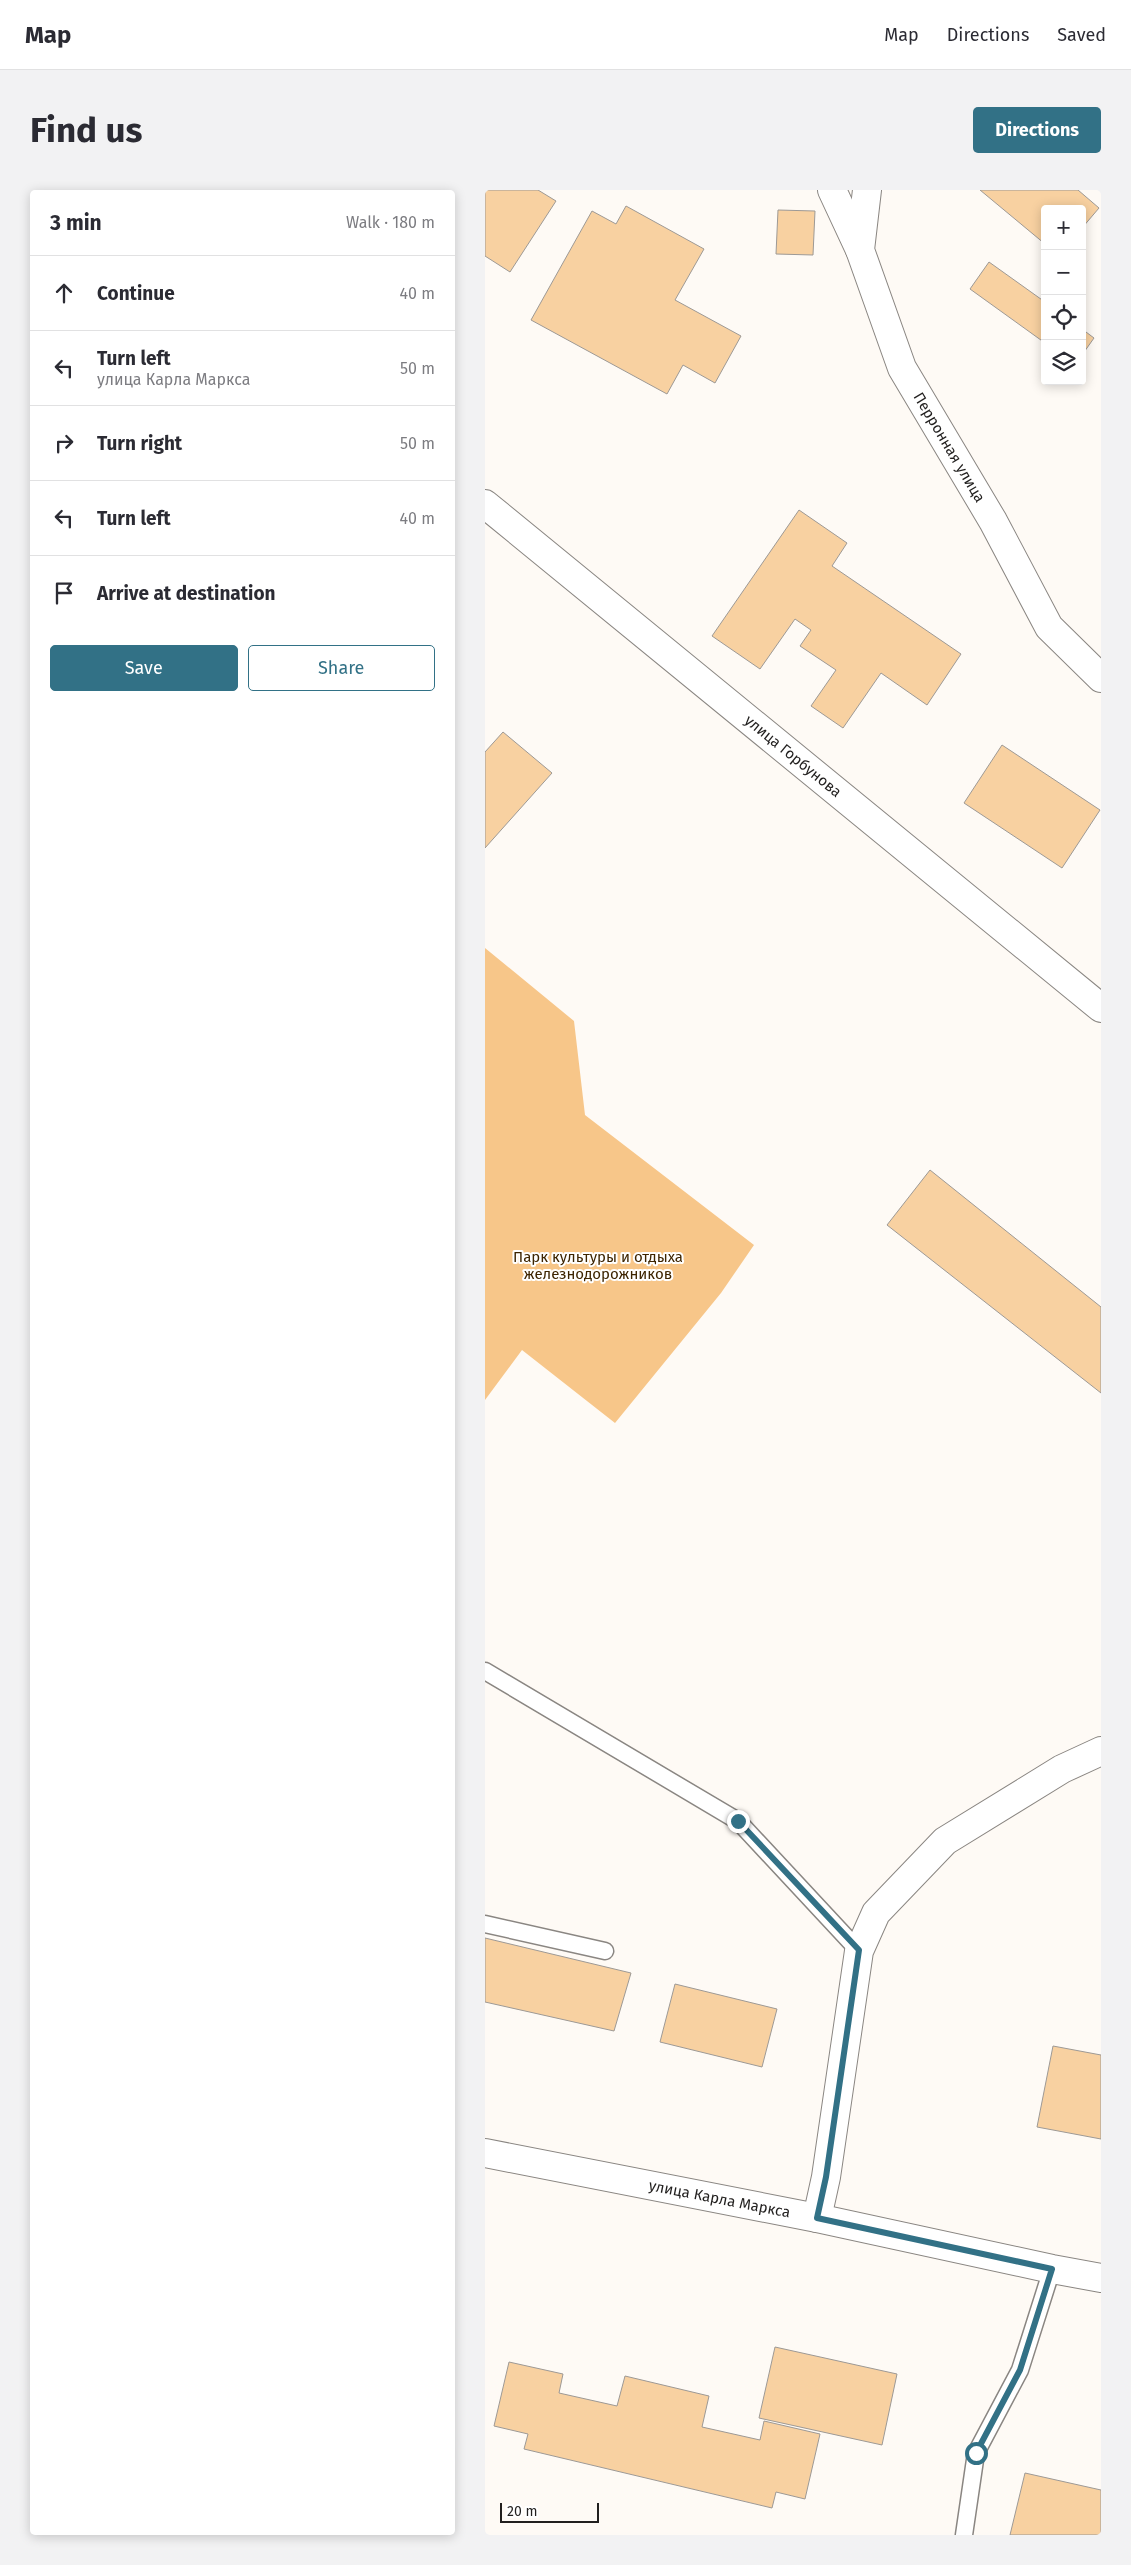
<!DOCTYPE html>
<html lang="en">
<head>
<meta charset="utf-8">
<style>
	body { margin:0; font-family:"Fira Sans",sans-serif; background:#f2f2f3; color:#2b2b33 }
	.controls { position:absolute; right:15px; top:15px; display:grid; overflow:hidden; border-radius:5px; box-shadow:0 2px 12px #0003 }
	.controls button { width:45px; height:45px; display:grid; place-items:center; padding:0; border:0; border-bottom:1px solid #e1e1e2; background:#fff; color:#2b2b33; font:25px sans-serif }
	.scale { position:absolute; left:15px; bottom:12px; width:99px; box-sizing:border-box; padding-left:5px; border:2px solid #211f1e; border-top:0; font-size:14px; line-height:18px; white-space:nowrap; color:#211f1e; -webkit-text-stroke:4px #fff; paint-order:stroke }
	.stop { position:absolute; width:15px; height:15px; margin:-11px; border:4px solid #327186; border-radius:50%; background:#fff }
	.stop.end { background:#327186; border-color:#fff; box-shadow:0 1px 5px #0008 }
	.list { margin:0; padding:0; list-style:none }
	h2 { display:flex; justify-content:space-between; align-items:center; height:65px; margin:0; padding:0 20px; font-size:21px }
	h2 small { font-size:16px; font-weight:400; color:#7c7c81 }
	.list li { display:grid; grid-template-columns:32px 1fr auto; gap:15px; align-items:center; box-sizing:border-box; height:75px; padding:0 20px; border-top:1px solid #e1e1e2 }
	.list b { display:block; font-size:19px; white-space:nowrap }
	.list p { margin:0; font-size:16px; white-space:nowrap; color:#7c7c81 }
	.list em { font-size:16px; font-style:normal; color:#7c7c81 }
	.actions { display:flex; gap:10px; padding:15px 20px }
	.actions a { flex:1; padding:11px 0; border:1px solid #327186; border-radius:5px; text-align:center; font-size:18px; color:#327186 }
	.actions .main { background:#327186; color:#fff }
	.icon { flex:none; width:28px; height:28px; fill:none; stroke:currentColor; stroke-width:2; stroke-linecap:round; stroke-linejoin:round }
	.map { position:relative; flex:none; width:616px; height:2345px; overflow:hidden; border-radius:5px }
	header { display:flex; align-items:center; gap:30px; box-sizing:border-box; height:70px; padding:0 25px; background:#fff; border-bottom:1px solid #e1e1e2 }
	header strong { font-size:24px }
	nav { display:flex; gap:28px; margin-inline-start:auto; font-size:18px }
	.intro { display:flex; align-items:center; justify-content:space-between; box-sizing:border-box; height:120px; padding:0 30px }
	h1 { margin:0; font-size:35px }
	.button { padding:12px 22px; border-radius:5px; background:#327186; color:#fff; font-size:18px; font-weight:700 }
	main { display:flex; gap:30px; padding:0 30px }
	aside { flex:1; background:#fff; border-radius:5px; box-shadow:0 2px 12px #0003 }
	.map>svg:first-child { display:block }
	.green { fill:#f7c689 }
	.building { fill:#f8d1a1; stroke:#9d9995 }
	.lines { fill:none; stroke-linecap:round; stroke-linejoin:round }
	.lane-casing { stroke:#8a8682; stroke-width:19 }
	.street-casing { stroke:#8a8682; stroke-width:30 }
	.primary-casing { stroke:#8a8682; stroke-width:30 }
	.lane { stroke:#fff; stroke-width:16 }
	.street { stroke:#fff; stroke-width:28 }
	.primary { stroke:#fff; stroke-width:28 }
	.route { stroke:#327186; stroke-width:6 }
	.labels { text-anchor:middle; stroke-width:4; stroke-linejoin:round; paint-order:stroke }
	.street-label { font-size:15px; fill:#211f1e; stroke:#fff }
	.park-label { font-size:15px; fill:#3d2400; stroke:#fff }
</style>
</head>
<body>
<header>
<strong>Map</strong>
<nav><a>Map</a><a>Directions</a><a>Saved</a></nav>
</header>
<div class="intro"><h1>Find us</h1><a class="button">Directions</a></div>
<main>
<aside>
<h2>3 min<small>Walk · 180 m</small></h2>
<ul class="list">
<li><svg class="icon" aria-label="ahead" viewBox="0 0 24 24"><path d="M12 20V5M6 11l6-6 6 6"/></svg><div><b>Continue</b></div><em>40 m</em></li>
<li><svg class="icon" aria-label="left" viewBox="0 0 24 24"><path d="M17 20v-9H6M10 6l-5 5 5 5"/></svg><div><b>Turn left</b><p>улица Карла Маркса</p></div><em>50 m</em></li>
<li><svg class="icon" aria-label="right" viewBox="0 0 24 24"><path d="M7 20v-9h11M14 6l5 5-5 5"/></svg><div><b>Turn right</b></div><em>50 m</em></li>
<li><svg class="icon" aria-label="left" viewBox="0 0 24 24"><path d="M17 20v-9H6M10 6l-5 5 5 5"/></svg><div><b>Turn left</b></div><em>40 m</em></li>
<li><svg class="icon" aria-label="arrive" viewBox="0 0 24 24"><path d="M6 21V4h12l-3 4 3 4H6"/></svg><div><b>Arrive at destination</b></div></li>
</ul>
<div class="actions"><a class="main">Save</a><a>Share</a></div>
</aside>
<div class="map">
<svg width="616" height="2345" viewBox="0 0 616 2345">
	<rect width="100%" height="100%" fill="#fefaf5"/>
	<!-- green -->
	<path class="green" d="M 0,758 L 89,831 L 100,925 L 269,1055 L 236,1103 L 130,1233 L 37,1160 L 0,1210 Z"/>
	<!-- building -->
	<g class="building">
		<path d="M 0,0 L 53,0 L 71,11 L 25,82 L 0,66 Z"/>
		<path d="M 495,0 L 593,0 L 614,18 L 597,38 L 597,19 L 560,19 L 560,54 Z"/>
		<path d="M 141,16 L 219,59 L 190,110 L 256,146 L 230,193 L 198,175 L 182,204 L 46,130 L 107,21 L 131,34 Z"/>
		<path d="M 293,20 L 330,21 L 328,65 L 291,64 Z"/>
		<path d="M 504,72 L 560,112 L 560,153 L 485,99 Z"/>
		<path d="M 597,139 L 609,148 L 597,165 Z"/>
		<path d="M 314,320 L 362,353 L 347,376 L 476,464 L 442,515 L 396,483 L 358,538 L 326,516 L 351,480 L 315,456 L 326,440 L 310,429 L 275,479 L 227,446 Z"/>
		<path d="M 18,542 L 67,583 L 0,658 L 0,562 Z"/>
		<path d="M 517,555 L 615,620 L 577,678 L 479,613 Z"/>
		<path d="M 445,980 L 616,1117 L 616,1203 L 402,1035 Z"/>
		<path d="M 0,1748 L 146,1783 L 129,1841 L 0,1812 Z"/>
		<path d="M 190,1794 L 292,1819 L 277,1877 L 175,1852 Z"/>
		<path d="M 568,1856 L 616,1865 L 616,1949 L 552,1937 Z"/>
		<path d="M 290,2157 L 412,2184 L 397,2255 L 274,2228 Z"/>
		<path d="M 24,2172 L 78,2184 L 74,2203 L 132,2216 L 140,2186 L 224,2206 L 217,2237 L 275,2250 L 279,2231 L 335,2244 L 320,2309 L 291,2302 L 287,2318 L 39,2259 L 43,2244 L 9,2236 Z"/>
		<path d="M 540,2283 L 616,2300 L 616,2345 L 525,2345 Z"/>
	</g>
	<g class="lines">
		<!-- lane casing -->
		<g class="lane-casing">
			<g id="lane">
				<path d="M 0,1481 L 253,1631 L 374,1761"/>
				<path d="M 0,1734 L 120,1761"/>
				<path d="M 479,2345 L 491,2263 L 535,2180 L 567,2079"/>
			</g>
		</g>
		<!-- street casing -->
		<g class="street-casing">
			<g id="street">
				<path d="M 347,0 L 375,60"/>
				<path id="s1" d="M 382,0 L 375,60 L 417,178 L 508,331 L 564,437 L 616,488"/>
				<path id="s2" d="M 0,314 L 616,818"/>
				<path d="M 332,2028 L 341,1987 L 374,1761 L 391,1723 L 460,1651 L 577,1579 L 616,1561"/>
			</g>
		</g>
		<!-- primary casing -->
		<g class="primary-casing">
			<g id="primary">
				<path id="s3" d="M 0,1963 L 332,2028 L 567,2079 L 616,2088"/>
			</g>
		</g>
		<!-- lane -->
		<use href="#lane" class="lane"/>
		<!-- street -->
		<use href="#street" class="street"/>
		<!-- primary -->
		<use href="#primary" class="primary"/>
	</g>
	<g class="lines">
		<!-- route -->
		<path class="route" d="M 253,1631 L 374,1760 L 341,1987 L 332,2028 L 567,2079 L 535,2180 L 491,2263"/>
	</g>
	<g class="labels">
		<!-- street labels -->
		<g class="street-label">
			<text dy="5" stroke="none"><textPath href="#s1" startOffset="278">Перронная улица</textPath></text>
			<text dy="5" stroke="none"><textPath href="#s2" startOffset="398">улица Горбунова</textPath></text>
			<text dy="5" stroke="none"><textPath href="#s3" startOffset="239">улица Карла Маркса</textPath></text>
		</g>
		<!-- park labels -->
		<g class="park-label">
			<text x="113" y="1072">Парк культуры и отдыха<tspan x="113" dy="17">железнодорожников</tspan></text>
		</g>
	</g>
</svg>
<div class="controls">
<button>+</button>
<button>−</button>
<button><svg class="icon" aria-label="locate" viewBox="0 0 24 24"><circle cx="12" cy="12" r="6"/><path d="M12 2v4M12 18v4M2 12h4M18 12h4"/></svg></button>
<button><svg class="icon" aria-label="layers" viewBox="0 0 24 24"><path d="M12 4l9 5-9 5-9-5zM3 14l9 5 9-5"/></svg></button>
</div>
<div class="scale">20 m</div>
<div class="stop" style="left:491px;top:2263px"></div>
<div class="stop end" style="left:253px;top:1631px"></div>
</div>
</main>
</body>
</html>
